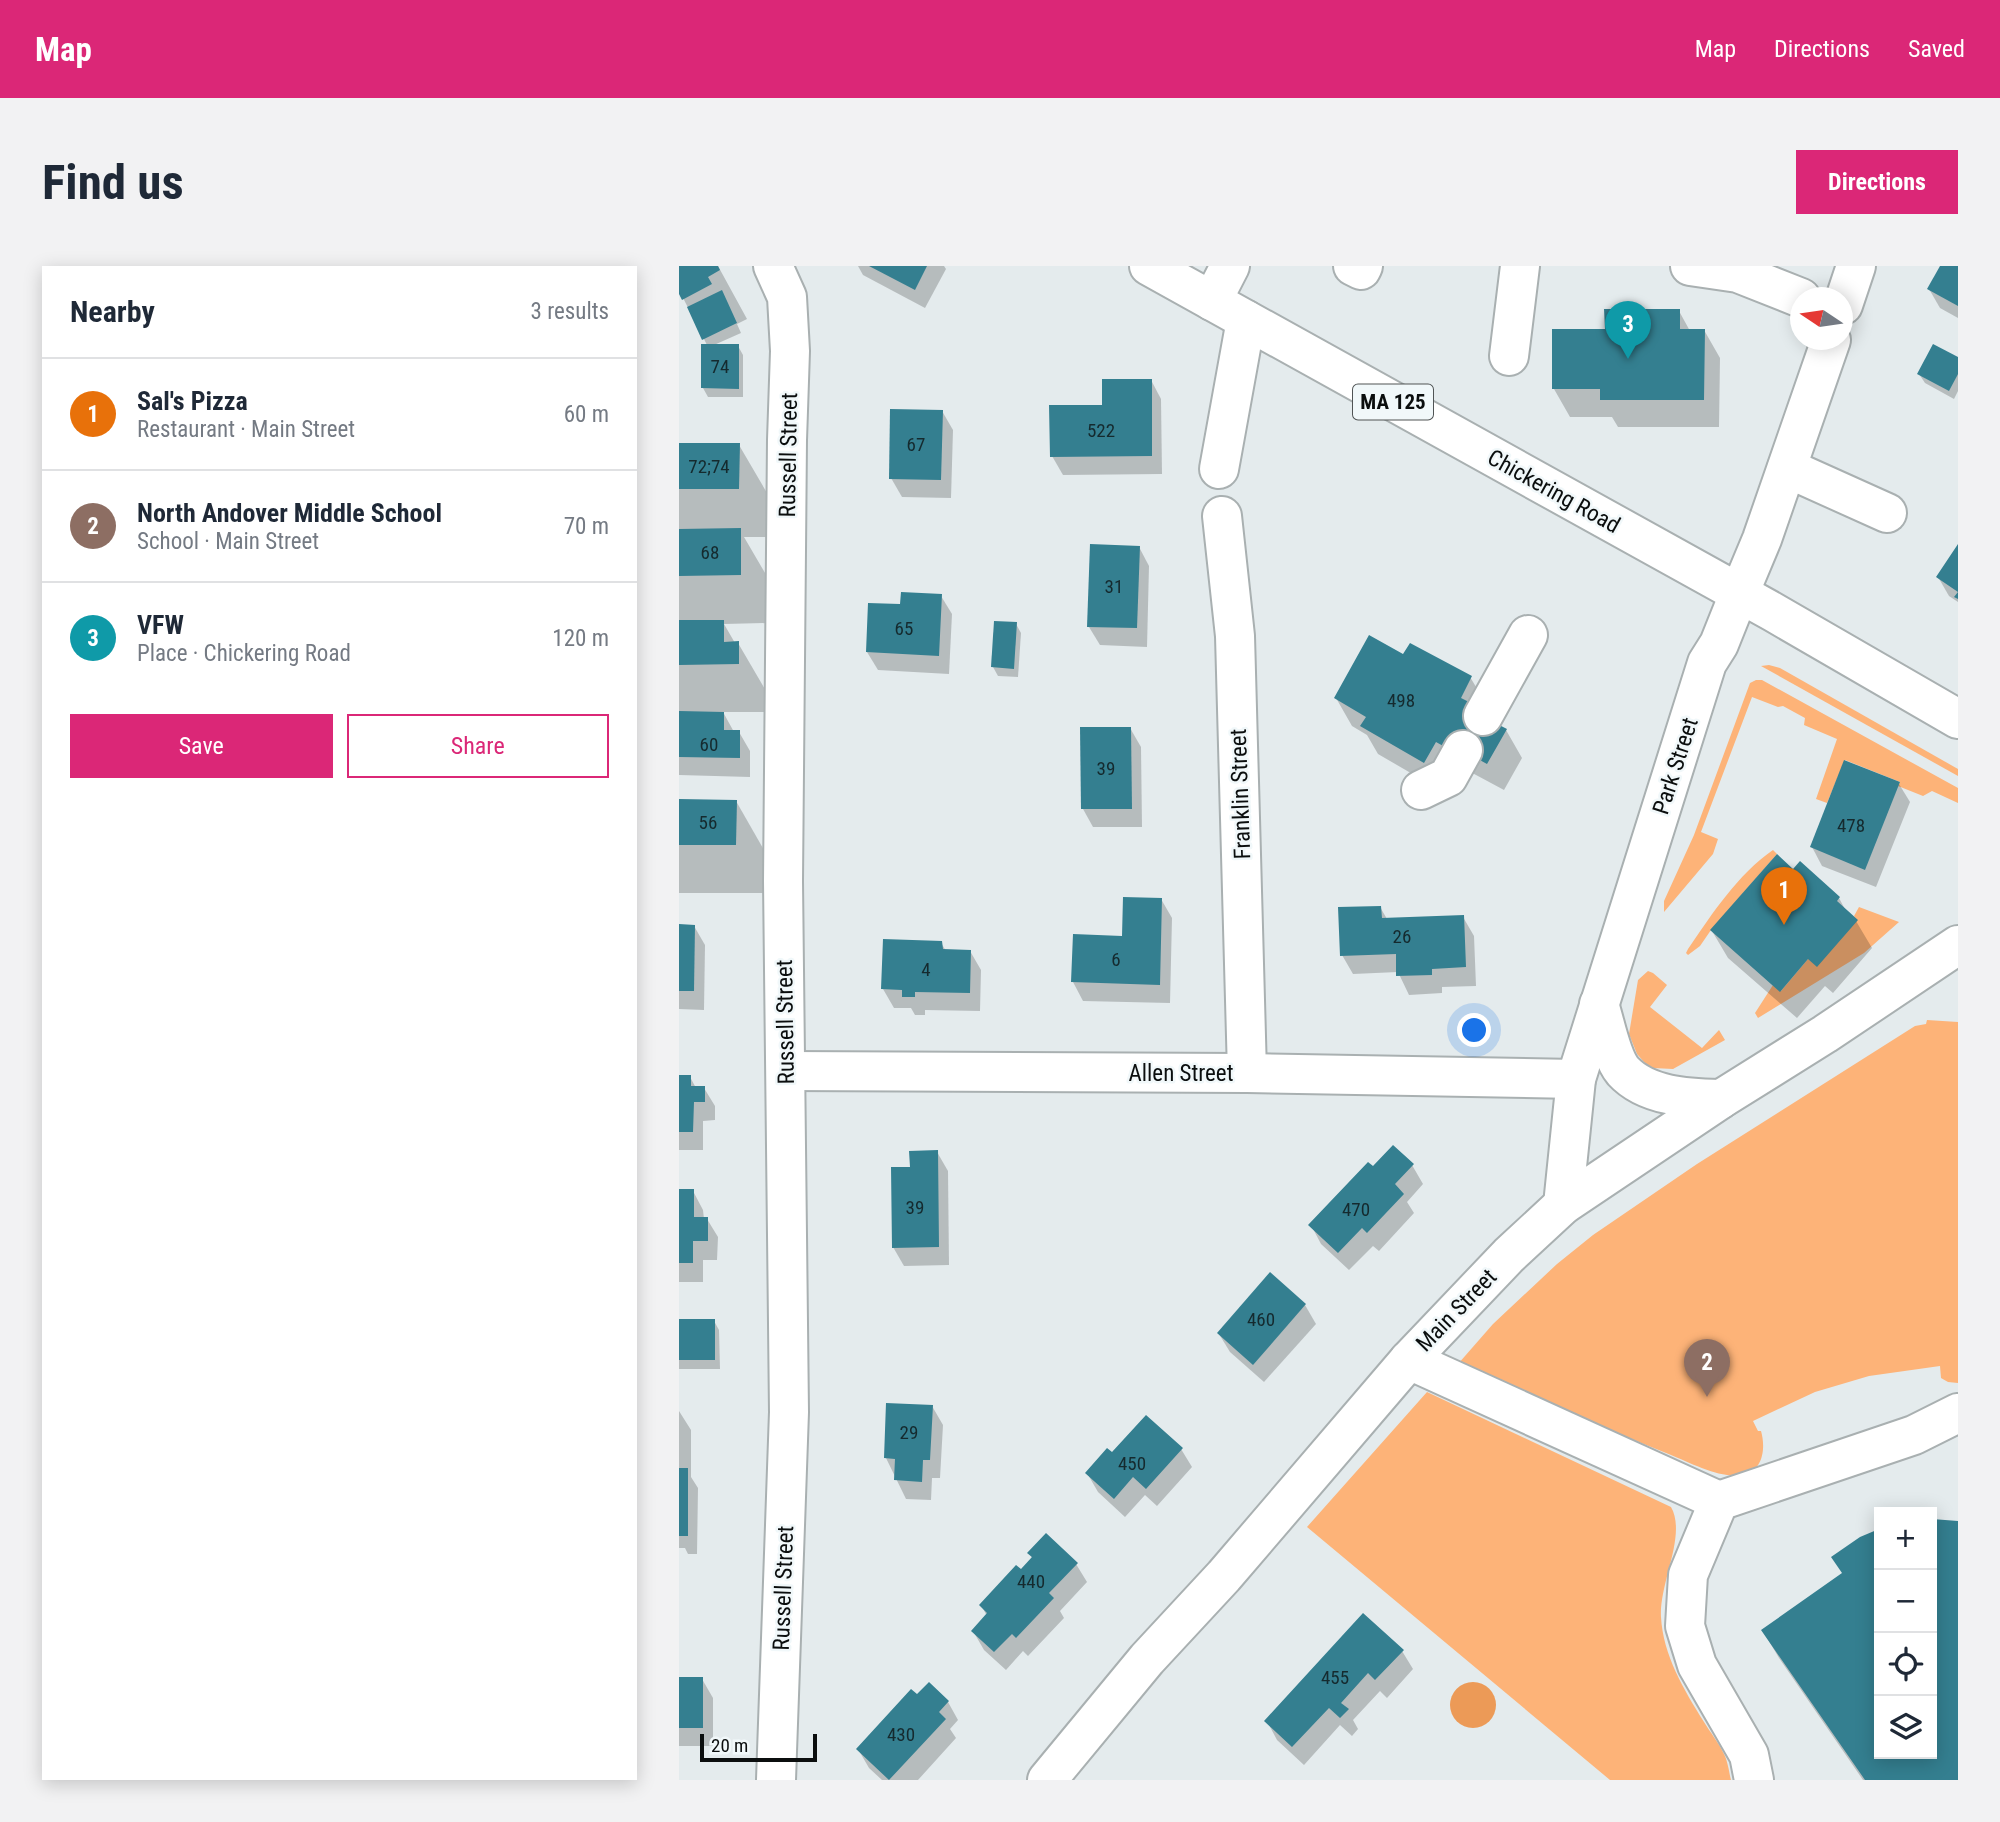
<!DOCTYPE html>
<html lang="en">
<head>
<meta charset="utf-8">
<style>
	body { margin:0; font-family:"Roboto Condensed",sans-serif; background:#f2f2f3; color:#1f2937 }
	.controls { position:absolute; right:21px; bottom:21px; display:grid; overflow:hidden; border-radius:0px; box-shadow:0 4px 18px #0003 }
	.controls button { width:63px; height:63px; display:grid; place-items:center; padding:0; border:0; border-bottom:2px solid #e0e1e3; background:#fff; color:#1f2937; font:35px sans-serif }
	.compass { position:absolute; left:1111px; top:21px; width:63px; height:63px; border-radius:50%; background:#fff; box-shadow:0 4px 18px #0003; rotate:283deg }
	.scale { position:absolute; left:21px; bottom:18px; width:117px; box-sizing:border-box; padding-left:7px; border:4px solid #0b0e0e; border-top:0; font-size:19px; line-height:24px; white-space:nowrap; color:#0b0e0e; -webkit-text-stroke:5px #f1f8fa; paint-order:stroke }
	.you { position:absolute; left:796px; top:765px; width:24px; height:24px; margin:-18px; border:5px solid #fff; border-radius:50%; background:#1a73e8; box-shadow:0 0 0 10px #1a73e833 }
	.badge { display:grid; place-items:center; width:46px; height:46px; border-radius:50%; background:#db2777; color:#fff; font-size:23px; font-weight:700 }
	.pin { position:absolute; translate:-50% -58px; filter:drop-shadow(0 2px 4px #0008) }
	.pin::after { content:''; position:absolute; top:37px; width:24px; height:21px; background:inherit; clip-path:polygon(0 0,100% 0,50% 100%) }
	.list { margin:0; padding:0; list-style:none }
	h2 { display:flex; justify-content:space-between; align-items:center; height:91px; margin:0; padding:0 28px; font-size:30px }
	h2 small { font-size:23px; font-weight:400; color:#747a83 }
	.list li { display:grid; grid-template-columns:46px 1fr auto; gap:21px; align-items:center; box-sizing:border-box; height:112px; padding:0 28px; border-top:2px solid #e0e1e3 }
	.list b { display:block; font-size:26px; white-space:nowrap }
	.list p { margin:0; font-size:23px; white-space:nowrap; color:#747a83 }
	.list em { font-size:23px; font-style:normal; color:#747a83 }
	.actions { display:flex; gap:14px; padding:21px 28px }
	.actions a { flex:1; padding:16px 0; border:2px solid #db2777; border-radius:0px; text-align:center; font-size:24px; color:#db2777 }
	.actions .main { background:#db2777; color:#fff }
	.icon { flex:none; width:38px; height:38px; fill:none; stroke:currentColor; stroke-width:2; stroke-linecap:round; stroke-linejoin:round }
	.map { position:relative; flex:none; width:1279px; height:1514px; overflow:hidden; border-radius:0px }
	header { display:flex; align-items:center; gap:42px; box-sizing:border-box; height:98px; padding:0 35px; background:#db2777; color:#fff }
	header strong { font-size:33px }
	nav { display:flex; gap:38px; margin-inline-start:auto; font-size:24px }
	.intro { display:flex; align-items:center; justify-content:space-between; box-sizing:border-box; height:168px; padding:0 42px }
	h1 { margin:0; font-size:49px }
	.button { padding:18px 32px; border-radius:0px; background:#db2777; color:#fff; font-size:24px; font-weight:700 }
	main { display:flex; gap:42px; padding:0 42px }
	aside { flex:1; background:#fff; border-radius:0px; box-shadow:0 4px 18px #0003 }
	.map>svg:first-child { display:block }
	.green { fill:#fdb378 }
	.water { fill:#ec9a57 }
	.shadow { fill:#0003 }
	.building { fill:#347f90 }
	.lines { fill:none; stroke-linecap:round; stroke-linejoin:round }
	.minor-casing { stroke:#a9b0b1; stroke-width:42 }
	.major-casing { stroke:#a9b0b1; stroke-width:42 }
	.minor { stroke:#fff; stroke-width:38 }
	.major { stroke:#fff; stroke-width:38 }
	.labels { text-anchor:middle; stroke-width:5; stroke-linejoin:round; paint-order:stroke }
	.number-label { font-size:19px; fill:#152a2e }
	.shield { fill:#f1f8fa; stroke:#505455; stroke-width:2 }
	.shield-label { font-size:21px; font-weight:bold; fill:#0b0e0e }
	.street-label { font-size:23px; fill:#0b0e0e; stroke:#f1f8fa }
</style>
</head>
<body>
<header>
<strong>Map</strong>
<nav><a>Map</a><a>Directions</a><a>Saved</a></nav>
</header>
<div class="intro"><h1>Find us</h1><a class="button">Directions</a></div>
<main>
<aside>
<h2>Nearby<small>3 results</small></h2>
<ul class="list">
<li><span class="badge" style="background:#e8710a">1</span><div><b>Sal's Pizza</b><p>Restaurant · Main Street</p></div><em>60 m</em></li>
<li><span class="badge" style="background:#8d6e63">2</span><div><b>North Andover Middle School</b><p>School · Main Street</p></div><em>70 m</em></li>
<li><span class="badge" style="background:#0f9aa8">3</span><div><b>VFW</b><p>Place · Chickering Road</p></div><em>120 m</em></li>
</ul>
<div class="actions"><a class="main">Save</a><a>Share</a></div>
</aside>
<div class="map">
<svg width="1279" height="1514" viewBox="0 0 1279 1514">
	<rect width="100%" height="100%" fill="#e4ebed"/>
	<!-- green -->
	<g class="green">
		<path d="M 1090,399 L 1101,402 L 1279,503 L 1279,510 L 1082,400 Z"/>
		<path d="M 1077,414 L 1083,414 L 1279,522 L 1279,537 L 1253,525 L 1244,530 L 1219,520 L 1221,516 L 1166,494 L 1148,537 L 1137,533 L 1158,473 L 1125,459 L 1126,452 L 1104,440 L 1099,441 L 1073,431 L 1022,566 L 1039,573 L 1034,588 L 985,646 L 985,635 L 1015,569 L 1071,417 Z"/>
		<path d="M 1094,584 L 1098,588 L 1032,664 L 1021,680 L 1009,689 L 1007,687 L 1009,683 C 1033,648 1059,608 1094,584 Z"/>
		<path d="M 1180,641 L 1220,656 L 1185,687 L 1079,752 L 1076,747 L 1094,719 L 1102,725 L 1129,693 L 1178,654 L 1175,650 Z"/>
		<path d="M 969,705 L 974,707 L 988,719 L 971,741 L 1023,782 L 1040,764 L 1046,774 L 994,803 L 974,802 L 966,797 L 958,788 L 950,768 L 959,714 Z"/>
		<path d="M 1248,754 L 1279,756 L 1279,1117 L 1269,1116 L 1262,1112 L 1261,1100 L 1190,1110 L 1136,1126 L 1074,1155 L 1079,1165 L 1082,1165 C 1087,1182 1084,1205 1064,1209 C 1041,1213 1012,1197 992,1189 C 920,1161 850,1128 779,1098 L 814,1058 L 878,998 L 914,969 L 1018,898 L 1236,760 L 1247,758 Z"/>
		<path d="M 748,1126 L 992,1241 C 1008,1269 980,1317 982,1351 C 984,1389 1005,1424 1025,1456 C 1031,1466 1040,1477 1045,1488 C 1049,1496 1050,1506 1052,1514 L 931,1514 L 628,1261 Z"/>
	</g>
	<!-- water -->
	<circle class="water" cx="794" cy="1439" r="23"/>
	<!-- shadow -->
	<g class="shadow">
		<path d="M 0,0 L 39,0 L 68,53 L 58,58 L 62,67 L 35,79 L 59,80 L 64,89 L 64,131 L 29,131 L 24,122 L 28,79 L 0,24 Z"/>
		<path d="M 179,0 L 265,0 L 267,3 L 246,42 L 184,9 Z"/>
		<path d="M 1263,0 L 1279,0 L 1279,52 L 1261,42 L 1250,23 Z"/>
		<path d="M 1000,45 L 1011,65 L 1025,64 L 1041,92 L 1040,161 L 939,161 L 933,151 L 891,151 L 875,123 L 928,65 Z"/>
		<path d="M 1279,93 L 1279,125 L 1275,133 L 1246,117 L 1240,108 Z"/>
		<path d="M 472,114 L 482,133 L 483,208 L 384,209 L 373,190 Z"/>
		<path d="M 263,145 L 274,164 L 272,232 L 223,231 L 212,212 Z"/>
		<path d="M 0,178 L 60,179 L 88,227 L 87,271 L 65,271 L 89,312 L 89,357 L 45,358 L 56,377 L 59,377 L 87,425 L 87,446 L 44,446 L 55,466 L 60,466 L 71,485 L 71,511 L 0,509 Z"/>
		<path d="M 460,281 L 470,300 L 468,381 L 421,379 L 410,361 Z"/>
		<path d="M 1279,281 L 1279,336 L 1270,330 L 1259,311 Z"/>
		<path d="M 262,330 L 273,348 L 270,408 L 199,404 L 188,386 Z"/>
		<path d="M 337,358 L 342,367 L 339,411 L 319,410 L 314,401 Z"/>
		<path d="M 725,391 L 791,411 L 808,439 L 802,451 L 827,464 L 843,492 L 825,524 L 784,502 L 761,524 L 699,488 L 688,469 L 673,460 L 657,432 Z"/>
		<path d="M 451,462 L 462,481 L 463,561 L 414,561 L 404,543 Z"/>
		<path d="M 1220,518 L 1231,536 L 1197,621 L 1143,600 L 1133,581 Z"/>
		<path d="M 0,535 L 57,535 L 85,584 L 84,627 L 0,627 Z"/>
		<path d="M 1115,605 L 1160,632 L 1168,647 L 1177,655 L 1193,682 L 1154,727 L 1146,720 L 1118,752 L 1049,692 L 1033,665 Z"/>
		<path d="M 482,633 L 493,652 L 491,737 L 404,735 L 394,716 L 444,671 Z"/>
		<path d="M 701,641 L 708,653 L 784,651 L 795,670 L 797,720 L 763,721 L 763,727 L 730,729 L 719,706 L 674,708 L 663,689 Z"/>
		<path d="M 0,660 L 15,660 L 26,679 L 25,744 L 0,743 Z"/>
		<path d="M 262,677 L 267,685 L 291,685 L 302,704 L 301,745 L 246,744 L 246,749 L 236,749 L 232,742 L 215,742 L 204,723 Z"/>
		<path d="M 0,811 L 11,811 L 17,822 L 25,822 L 36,840 L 36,854 L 24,855 L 24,884 L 0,884 Z"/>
		<path d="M 258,886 L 269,905 L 270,999 L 225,1000 L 214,981 Z"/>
		<path d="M 733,899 L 744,918 L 728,936 L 735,947 L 700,985 L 694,980 L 670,1004 L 642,978 L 632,959 L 694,903 Z"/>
		<path d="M 0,925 L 14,925 L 24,944 L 25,953 L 28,953 L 39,971 L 38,994 L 24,994 L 24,1016 L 0,1016 Z"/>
		<path d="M 626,1039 L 637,1058 L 585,1116 L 551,1086 L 540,1068 Z"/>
		<path d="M 0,1055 L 35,1055 L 40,1064 L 41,1103 L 0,1103 Z"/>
		<path d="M 253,1140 L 264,1159 L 261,1212 L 253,1212 L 252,1234 L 227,1233 L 207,1192 Z"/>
		<path d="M 0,1145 L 12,1164 L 12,1211 L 19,1222 L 18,1288 L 9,1288 L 6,1282 L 0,1282 Z"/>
		<path d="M 502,1183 L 513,1201 L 478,1240 L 466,1229 L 446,1251 L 419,1226 L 408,1207 L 433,1189 Z"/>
		<path d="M 1253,1254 L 1279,1257 L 1279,1514 L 1184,1514 L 1100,1392 L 1084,1365 L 1164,1309 L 1182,1272 L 1200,1264 L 1200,1488 L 1253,1488 Z"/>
		<path d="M 350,1288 L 397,1298 L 408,1316 L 381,1345 L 385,1352 L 349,1390 L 344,1385 L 327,1404 L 305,1384 L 294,1365 L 308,1350 L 302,1339 L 354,1293 Z"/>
		<path d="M 723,1385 L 734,1403 L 708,1432 L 701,1425 L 674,1454 L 679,1463 L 673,1470 L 661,1459 L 625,1499 L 598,1474 L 588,1455 Z"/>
		<path d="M 0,1413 L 23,1413 L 34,1432 L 34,1480 L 0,1480 Z"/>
		<path d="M 238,1431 L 269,1436 L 279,1454 L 271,1463 L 277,1472 L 239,1514 L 203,1514 L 190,1502 L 179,1483 Z"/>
	</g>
	<!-- building -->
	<g class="building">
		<path d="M 0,0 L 39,0 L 41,4 L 29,11 L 33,18 L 3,34 L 0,28 Z"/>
		<path d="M 190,0 L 248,0 L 236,24 Z"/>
		<path d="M 1261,0 L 1279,0 L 1279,40 L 1248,23 Z"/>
		<path d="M 43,24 L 58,57 L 23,74 L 8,41 Z"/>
		<path d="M 925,43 L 1001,43 L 1001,63 L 1026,63 L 1025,134 L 921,134 L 921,123 L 873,123 L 873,63 L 926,63 Z"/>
		<path d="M 22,78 L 60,78 L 60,123 L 22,122 Z"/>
		<path d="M 1254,78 L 1279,91 L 1279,108 L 1270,125 L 1238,108 Z"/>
		<path d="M 423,113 L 473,113 L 473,190 L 371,191 L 370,139 L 423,139 Z"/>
		<path d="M 211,143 L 264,144 L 262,214 L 210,213 Z"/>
		<path d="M 0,177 L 61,177 L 60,223 L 0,223 Z"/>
		<path d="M 62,262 L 62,309 L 0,310 L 0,263 Z"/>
		<path d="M 411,278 L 461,280 L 458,362 L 408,361 Z"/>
		<path d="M 1279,278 L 1279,333 L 1275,331 L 1279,326 L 1257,311 Z"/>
		<path d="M 222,326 L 263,328 L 260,390 L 187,386 L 189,337 L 221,338 Z"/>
		<path d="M 0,354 L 45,354 L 45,376 L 60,375 L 60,398 L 0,399 Z"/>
		<path d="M 315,355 L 338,356 L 335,403 L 312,401 Z"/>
		<path d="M 690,369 L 724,388 L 731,377 L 793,410 L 782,432 L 790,436 L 787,442 L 828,463 L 808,498 L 768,476 L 766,481 L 757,476 L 745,497 L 681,460 L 687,451 L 655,432 Z"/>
		<path d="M 0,445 L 45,446 L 45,464 L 61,464 L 61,492 L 0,491 Z"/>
		<path d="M 401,461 L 452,461 L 453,543 L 402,543 Z"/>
		<path d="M 1165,494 L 1221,516 L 1186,604 L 1131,581 Z"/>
		<path d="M 0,533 L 58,534 L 57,579 L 0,579 Z"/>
		<path d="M 1098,588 L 1114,603 L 1121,595 L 1161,631 L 1158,635 L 1179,654 L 1138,701 L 1129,693 L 1101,726 L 1031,664 Z"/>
		<path d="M 444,631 L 483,632 L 481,719 L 392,716 L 394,668 L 443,670 Z"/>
		<path d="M 702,640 L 703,652 L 785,649 L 787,701 L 753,703 L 753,709 L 717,710 L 717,688 L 661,690 L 659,641 Z"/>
		<path d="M 0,658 L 16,659 L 15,725 L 0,725 Z"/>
		<path d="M 204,673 L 263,675 L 264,683 L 292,684 L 291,727 L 236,726 L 236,731 L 223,731 L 223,724 L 202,723 Z"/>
		<path d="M 0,809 L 12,809 L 12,820 L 26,820 L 26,836 L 15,836 L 14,866 L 0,866 Z"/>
		<path d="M 714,879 L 735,898 L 716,918 L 725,928 L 688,967 L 683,962 L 659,987 L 629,959 L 689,896 L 694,900 Z"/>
		<path d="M 259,884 L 260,981 L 213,982 L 212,901 L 231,901 L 230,885 Z"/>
		<path d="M 0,923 L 15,923 L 15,951 L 29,951 L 29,975 L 14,975 L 14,997 L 0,997 Z"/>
		<path d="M 591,1006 L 627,1038 L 574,1099 L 538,1067 Z"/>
		<rect x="0" y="1053" width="36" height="41"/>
		<path d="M 207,1137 L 254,1139 L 251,1194 L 244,1194 L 243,1216 L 215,1214 L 216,1193 L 205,1192 Z"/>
		<path d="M 467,1149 L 504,1182 L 467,1223 L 454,1211 L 435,1233 L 406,1207 L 428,1182 L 433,1186 Z"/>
		<rect x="0" y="1202" width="9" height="68"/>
		<path d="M 1253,1253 L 1279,1255 L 1279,1514 L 1186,1514 L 1082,1364 L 1163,1307 L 1152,1291 L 1181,1271 L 1200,1263 L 1200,1488 L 1253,1488 Z"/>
		<path d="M 367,1267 L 399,1297 L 370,1327 L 375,1332 L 337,1372 L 333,1368 L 315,1386 L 292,1365 L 308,1347 L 300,1339 L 337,1299 L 342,1303 L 353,1291 L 348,1287 Z"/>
		<path d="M 684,1347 L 725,1384 L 696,1414 L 689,1407 L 662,1437 L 670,1443 L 661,1452 L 650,1442 L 613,1481 L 585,1455 Z"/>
		<rect x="0" y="1411" width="24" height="51"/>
		<path d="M 250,1416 L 270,1435 L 260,1446 L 267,1453 L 210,1514 L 177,1483 L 232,1423 L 238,1428 Z"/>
	</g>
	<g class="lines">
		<!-- minor casing -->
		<g class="minor-casing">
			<g id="minor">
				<path d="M 94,0 L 108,31 L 111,85 L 108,174 L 104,615 L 110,1146 L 97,1514"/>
				<path d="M 674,0 L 682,4 L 684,0"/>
				<path d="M 1011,0 L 1059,7 L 1122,32"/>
				<path d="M 533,35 L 551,0"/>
				<path d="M 1164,39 L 1177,0"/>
				<path d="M 830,90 L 841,0"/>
				<path d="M 1108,202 L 1208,247"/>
				<path d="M 540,203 L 567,54"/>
				<path d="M 543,250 L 556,370 L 568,807"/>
				<path d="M 1060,328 L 1083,273 L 1152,74"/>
				<path d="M 804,450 L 849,369"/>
				<path d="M 742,524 L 769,511 L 784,484"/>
				<path d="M 107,805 L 568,807 L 897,813"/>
				<path d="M 730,1094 L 1040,1235"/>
				<path d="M 1075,1514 L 1070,1489 L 1018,1399 L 1006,1360 L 1009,1309 L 1040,1235 L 1235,1169 L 1279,1147"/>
			</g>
		</g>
		<!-- major casing -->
		<g class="major-casing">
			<g id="major">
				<path d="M 470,0 L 1094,346 L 1279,453"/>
				<path d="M 920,738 C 926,755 932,791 944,805 C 968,831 1010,832 1042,833"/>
				<path d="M 884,939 L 897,813 L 1028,397 L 1040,378 L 1060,328"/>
				<path d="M 368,1514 L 468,1393 L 545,1310 L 730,1094 L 830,989 L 884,939 L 1042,833 L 1146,768 L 1279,679"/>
			</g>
		</g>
		<!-- minor -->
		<use href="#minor" class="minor"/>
		<!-- major -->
		<use href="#major" class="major"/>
	</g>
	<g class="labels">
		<!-- number labels -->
		<g class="number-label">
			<text x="41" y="107">74</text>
			<text x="422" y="171">522</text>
			<text x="237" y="185">67</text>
			<text x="30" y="207">72;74</text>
			<text x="31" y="293">68</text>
			<text x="435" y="327">31</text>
			<text x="225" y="369">65</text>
			<text x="722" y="441">498</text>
			<text x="30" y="485">60</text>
			<text x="427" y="509">39</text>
			<text x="29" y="563">56</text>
			<text x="1172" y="566">478</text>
			<text x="723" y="677">26</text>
			<text x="437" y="700">6</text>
			<text x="247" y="710">4</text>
			<text x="236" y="948">39</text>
			<text x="677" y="950">470</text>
			<text x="582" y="1060">460</text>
			<text x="230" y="1173">29</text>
			<text x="453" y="1204">450</text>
			<text x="352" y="1322">440</text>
			<text x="656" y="1418">455</text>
			<text x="222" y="1475">430</text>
		</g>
		<!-- shield labels -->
		<rect class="shield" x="674" y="118.5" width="80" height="35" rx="5"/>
		<g class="shield-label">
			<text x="714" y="143">MA 125</text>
		</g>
		<!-- street labels -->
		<g class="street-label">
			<text transform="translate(109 189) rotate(-89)" y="8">Russell Street</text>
			<text transform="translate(875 225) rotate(29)" y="8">Chickering Road</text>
			<text transform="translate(996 500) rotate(-72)" y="8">Park Street</text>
			<text transform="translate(561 528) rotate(-92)" y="8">Franklin Street</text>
			<text transform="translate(106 756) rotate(-91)" y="8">Russell Street</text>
			<text x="502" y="815">Allen Street</text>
			<text transform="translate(777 1044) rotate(-46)" y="8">Main Street</text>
			<text transform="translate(104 1322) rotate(-88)" y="8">Russell Street</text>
		</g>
	</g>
</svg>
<div class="controls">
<button>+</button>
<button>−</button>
<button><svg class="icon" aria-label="locate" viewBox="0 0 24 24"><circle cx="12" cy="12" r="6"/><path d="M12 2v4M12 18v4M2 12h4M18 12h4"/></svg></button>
<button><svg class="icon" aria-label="layers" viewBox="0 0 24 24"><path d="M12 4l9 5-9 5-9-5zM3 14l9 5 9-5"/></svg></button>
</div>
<svg class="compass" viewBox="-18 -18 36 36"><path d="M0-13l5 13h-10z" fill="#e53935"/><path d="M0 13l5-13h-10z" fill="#747a83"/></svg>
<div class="scale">20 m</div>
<div class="you"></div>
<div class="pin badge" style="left:1105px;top:659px;background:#e8710a">1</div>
<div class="pin badge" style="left:1028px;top:1131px;background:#8d6e63">2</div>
<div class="pin badge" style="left:949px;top:93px;background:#0f9aa8">3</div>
</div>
</main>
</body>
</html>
